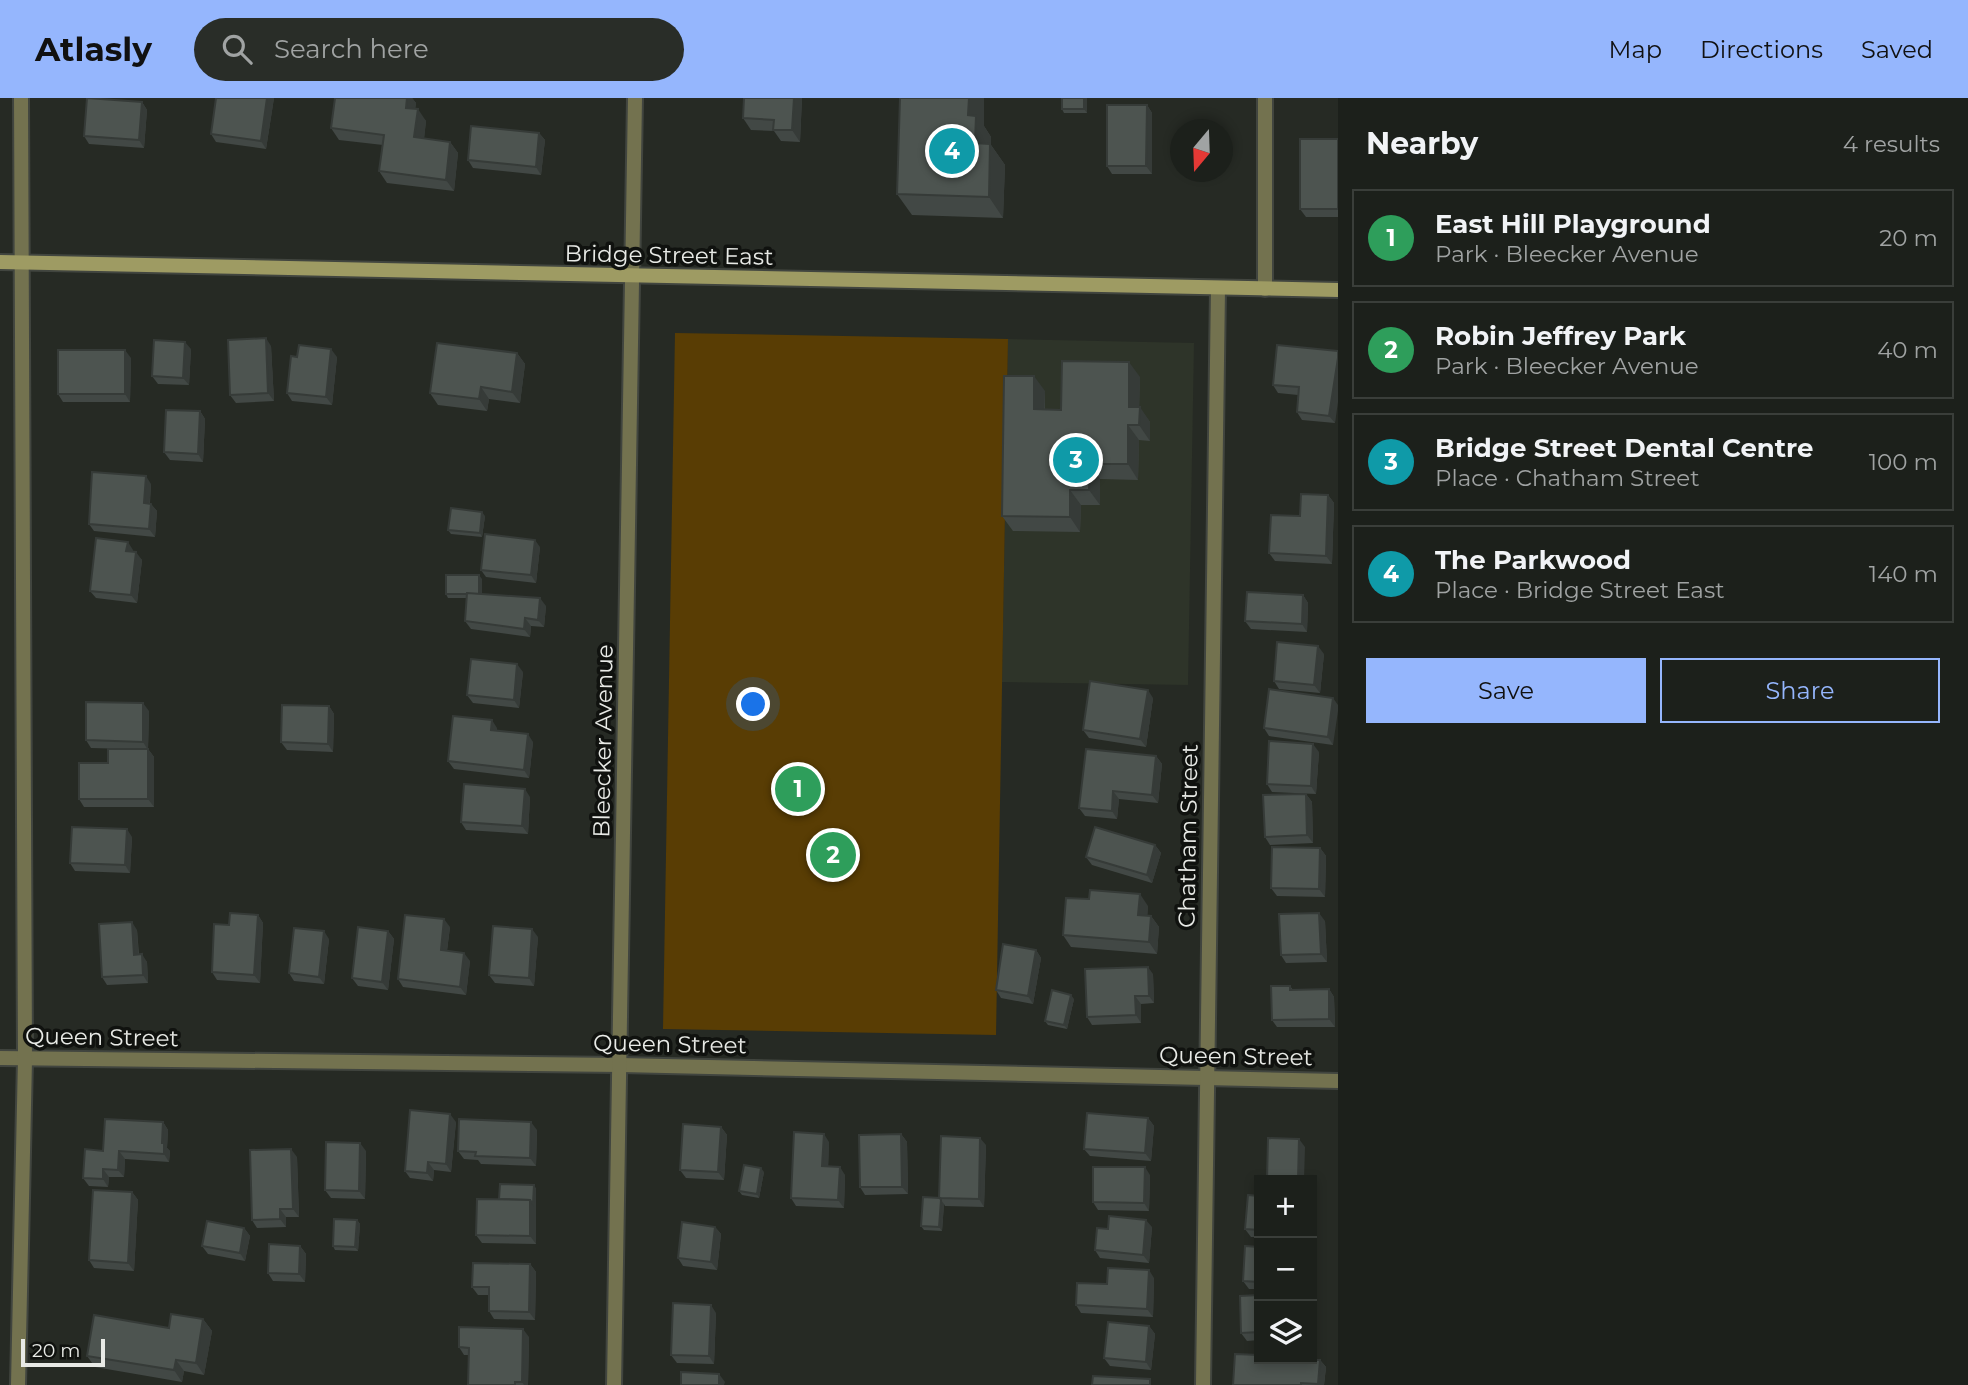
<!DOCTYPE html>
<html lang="en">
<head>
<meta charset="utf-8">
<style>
	body { margin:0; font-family:Montserrat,sans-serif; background:#292d28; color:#f1f3f6 }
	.controls { position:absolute; right:21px; bottom:21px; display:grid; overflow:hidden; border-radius:0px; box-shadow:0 4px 10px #0003 }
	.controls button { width:63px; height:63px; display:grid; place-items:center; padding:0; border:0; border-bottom:2px solid #3a3e3a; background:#1c201b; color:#f1f3f6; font:35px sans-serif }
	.compass { position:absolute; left:1170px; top:21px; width:63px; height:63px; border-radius:50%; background:#1c201b; box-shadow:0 4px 10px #0003; rotate:199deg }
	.scale { position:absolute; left:21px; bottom:18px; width:84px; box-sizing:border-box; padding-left:7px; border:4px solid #e8eae6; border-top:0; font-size:19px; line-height:24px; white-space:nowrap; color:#e8eae6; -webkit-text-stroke:5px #10120f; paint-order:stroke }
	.you { position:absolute; left:754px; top:607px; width:24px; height:24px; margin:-18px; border:5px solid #fff; border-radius:50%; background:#1a73e8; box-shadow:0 0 0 10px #1a73e833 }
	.badge { display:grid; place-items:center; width:46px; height:46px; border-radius:50%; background:#95b6fd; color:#fff; font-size:23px; font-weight:700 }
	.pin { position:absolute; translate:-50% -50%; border:4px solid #fff; box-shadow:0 2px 7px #0006 }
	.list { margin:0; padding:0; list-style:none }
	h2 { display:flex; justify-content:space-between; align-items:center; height:91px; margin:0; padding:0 28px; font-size:30px }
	h2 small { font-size:23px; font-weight:400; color:#a0a3a3 }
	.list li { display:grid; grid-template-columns:46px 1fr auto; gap:21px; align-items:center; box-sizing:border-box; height:98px; margin:0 14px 14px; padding:0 14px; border:2px solid #3a3e3a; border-radius:0px }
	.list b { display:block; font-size:26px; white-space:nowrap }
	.list p { margin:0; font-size:23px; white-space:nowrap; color:#a0a3a3 }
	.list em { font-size:23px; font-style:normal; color:#a0a3a3 }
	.actions { display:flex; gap:14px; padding:21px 28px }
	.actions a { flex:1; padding:16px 0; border:2px solid #95b6fd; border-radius:0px; text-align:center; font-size:24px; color:#95b6fd }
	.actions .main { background:#95b6fd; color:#111 }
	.icon { flex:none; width:38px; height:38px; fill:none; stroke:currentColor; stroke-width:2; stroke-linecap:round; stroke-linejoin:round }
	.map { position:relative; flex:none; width:1338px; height:1287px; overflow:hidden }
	header { display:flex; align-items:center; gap:42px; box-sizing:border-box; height:98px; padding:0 35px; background:#95b6fd; color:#111 }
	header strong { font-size:33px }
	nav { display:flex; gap:38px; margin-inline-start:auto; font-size:24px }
	.search { width:490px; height:63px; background:#292d28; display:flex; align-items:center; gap:18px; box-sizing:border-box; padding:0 24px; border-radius:38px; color:#a0a3a3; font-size:26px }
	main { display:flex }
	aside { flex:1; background:#1c201b }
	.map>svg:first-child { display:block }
	.built { fill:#2e3429 }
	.green { fill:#593d04 }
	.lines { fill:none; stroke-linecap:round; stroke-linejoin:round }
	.street-casing { stroke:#41453f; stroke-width:18 }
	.secondary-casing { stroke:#41453f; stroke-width:18 }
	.street { stroke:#73724f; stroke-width:14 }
	.secondary { stroke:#9e9b63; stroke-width:14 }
	.wall { fill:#424845 }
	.shaded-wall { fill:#363b38 }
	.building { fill:#4d5450; stroke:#363b38; stroke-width:2 }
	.labels { text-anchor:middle; stroke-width:7; stroke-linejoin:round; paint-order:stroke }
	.street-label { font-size:23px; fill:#e8eae6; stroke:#10120f }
</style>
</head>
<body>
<header>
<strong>Atlasly</strong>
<div class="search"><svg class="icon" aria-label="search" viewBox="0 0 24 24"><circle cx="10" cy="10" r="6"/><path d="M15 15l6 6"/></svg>Search here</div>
<nav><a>Map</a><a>Directions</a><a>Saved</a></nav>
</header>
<main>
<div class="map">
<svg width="1338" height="1287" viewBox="0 0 1338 1287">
	<rect width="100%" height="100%" fill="#262a24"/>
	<!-- built -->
	<path class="built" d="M 1008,241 L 1194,245 L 1188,587 L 1002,584 Z"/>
	<!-- green -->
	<path class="green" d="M 675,235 L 1008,241 L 996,937 L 663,931 Z"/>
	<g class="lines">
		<!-- street casing -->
		<g class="street-casing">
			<g id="street">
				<path d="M 1265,191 L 1265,0"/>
				<path d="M 0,960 L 621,967 L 1338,983"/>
				<path d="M 18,1287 L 25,961 L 21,0"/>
				<path d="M 614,1287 L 635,0"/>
				<path d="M 1203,1287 L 1218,190"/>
			</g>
		</g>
		<!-- secondary casing -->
		<g class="secondary-casing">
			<path id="secondary" d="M 0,164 L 1338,192"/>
		</g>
		<!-- street -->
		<use href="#street" class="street"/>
		<!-- secondary -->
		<use href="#secondary" class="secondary"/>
	</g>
	<!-- wall -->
	<g class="wall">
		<path d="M 216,0 L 274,0 L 266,51 L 216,44 L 211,36 Z"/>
		<path d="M 335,0 L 412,0 L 416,5 L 415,11 L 426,23 L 424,40 L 450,44 L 458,55 L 454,93 L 387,85 L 379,73 L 383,47 L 339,42 L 331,30 Z"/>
		<path d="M 744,0 L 802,0 L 800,44 L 781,43 L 774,33 L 751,32 L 743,20 Z"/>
		<path d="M 900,0 L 984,0 L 984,28 L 991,39 L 991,47 L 1005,67 L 1003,120 L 912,117 L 897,96 Z"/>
		<path d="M 1062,0 L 1087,0 L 1087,15 L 1064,15 L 1062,11 Z"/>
		<path d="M 142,4 L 147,12 L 144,50 L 89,46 L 84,38 Z"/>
		<path d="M 1147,7 L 1152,15 L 1152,76 L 1112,76 L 1107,68 Z"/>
		<path d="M 539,35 L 545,42 L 541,77 L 473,70 L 468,62 Z"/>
		<path d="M 1338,41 L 1338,119 L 1306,119 L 1300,111 Z"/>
		<path d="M 271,248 L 274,303 L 236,305 L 230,297 Z"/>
		<path d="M 191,251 L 189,287 L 158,286 L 152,278 Z"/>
		<path d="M 1338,253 L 1335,325 L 1302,322 L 1297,314 L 1298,297 L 1278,295 L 1273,287 Z"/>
		<path d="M 517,255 L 525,266 L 520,305 L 489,301 L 487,313 L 438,307 L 430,295 Z"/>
		<path d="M 297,259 L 337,259 L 332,307 L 292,303 L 287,295 Z"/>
		<path d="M 131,260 L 130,304 L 63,304 L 58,296 Z"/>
		<path d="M 1140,279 L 1139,309 L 1150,324 L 1150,343 L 1139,342 L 1138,382 L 1100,381 L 1100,407 L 1081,407 L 1080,434 L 1013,433 L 1002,418 L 1045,293 L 1045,312 L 1061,312 Z"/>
		<path d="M 200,313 L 205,321 L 203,364 L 170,362 L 164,354 Z"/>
		<path d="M 151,386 L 150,405 L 157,413 L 155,439 L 94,433 L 89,426 Z"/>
		<path d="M 1328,397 L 1334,405 L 1332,466 L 1275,463 L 1269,455 L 1300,418 Z"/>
		<path d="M 485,418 L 482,439 L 451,436 L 448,432 Z"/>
		<path d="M 540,449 L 536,485 L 486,479 L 481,472 Z"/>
		<path d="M 133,452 L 133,454 L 142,462 L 137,505 L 96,500 L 90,493 Z"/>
		<path d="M 482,481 L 482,496 L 546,508 L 544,529 L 531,528 L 530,539 L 471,531 L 465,523 L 467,500 L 448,500 L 446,496 Z"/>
		<path d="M 1303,497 L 1308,505 L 1307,534 L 1251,531 L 1245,523 Z"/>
		<path d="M 1324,556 L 1320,595 L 1279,591 L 1274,583 Z"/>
		<path d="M 523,574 L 519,610 L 473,605 L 467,597 Z"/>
		<path d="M 1153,600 L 1146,649 L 1089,640 L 1083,632 Z"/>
		<path d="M 1333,600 L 1333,647 L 1269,638 L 1264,630 Z"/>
		<path d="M 329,608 L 334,616 L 333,654 L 287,652 L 281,644 Z"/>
		<path d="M 149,613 L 148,651 L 154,659 L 154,709 L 84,709 L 79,701 L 108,665 L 132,651 L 91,650 L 86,642 Z"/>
		<path d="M 497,630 L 497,633 L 533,644 L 529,680 L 454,671 L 448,663 Z"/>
		<path d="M 1319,654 L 1316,696 L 1272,694 L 1267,686 Z"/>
		<path d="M 1156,658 L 1162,666 L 1158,705 L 1119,701 L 1117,721 L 1085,718 L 1079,710 Z"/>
		<path d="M 1306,696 L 1312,704 L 1313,745 L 1270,747 L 1265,739 Z"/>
		<path d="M 530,699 L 528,736 L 466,732 L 461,724 Z"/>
		<path d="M 132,739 L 130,775 L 75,773 L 70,765 Z"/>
		<path d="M 1155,747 L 1161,755 L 1152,785 L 1092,767 L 1086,759 Z"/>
		<path d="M 1320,750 L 1326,758 L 1325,799 L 1277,798 L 1271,790 Z"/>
		<path d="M 1148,808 L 1147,817 L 1151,818 L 1159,829 L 1157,856 L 1071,849 L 1063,837 Z"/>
		<path d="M 258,817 L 263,825 L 260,885 L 217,882 L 212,874 L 229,827 Z"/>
		<path d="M 1325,823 L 1327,864 L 1286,865 L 1281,857 Z"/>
		<path d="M 450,829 L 447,853 L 470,863 L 466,897 L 403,889 L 398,881 Z"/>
		<path d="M 137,832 L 139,856 L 147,864 L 148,885 L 107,887 L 102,879 Z"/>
		<path d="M 388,833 L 394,841 L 388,892 L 358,888 L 352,880 Z"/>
		<path d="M 538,839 L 534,888 L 495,885 L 489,877 Z"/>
		<path d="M 329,841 L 324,886 L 294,883 L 289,875 Z"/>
		<path d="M 1036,852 L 1041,860 L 1033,906 L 1001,900 L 996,892 Z"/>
		<path d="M 1153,876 L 1154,905 L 1141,906 L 1141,925 L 1092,927 L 1087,919 Z"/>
		<path d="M 1290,888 L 1293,892 L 1329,891 L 1334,899 L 1335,929 L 1277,929 L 1272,922 Z"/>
		<path d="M 1074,901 L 1067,931 L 1048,927 L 1045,923 Z"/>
		<path d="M 1148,1020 L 1154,1028 L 1151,1063 L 1090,1058 L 1084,1051 Z"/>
		<path d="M 163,1024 L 168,1032 L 167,1050 L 170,1053 L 169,1064 L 125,1061 L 124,1079 L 109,1079 L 108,1089 L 89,1088 L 83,1080 L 103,1053 Z"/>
		<path d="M 456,1024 L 451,1074 L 434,1072 L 433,1083 L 410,1080 L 405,1073 Z"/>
		<path d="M 721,1029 L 727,1037 L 724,1082 L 686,1080 L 680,1072 Z"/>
		<path d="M 537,1032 L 536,1068 L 481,1066 L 478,1062 L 464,1061 L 458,1053 Z"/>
		<path d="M 901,1036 L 907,1044 L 908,1096 L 865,1097 L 860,1089 Z"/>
		<path d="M 829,1044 L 828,1068 L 845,1077 L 844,1110 L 796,1108 L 791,1100 Z"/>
		<path d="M 986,1047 L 984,1109 L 945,1108 L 944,1106 L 942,1133 L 924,1132 L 921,1128 L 939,1100 Z"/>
		<path d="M 366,1053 L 365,1101 L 331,1100 L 325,1092 Z"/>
		<path d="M 297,1059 L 299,1119 L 286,1119 L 286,1129 L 257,1130 L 252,1122 Z"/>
		<path d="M 764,1074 L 759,1100 L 742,1097 L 739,1093 Z"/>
		<path d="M 1150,1077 L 1149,1113 L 1098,1112 L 1093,1104 Z"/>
		<path d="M 534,1087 L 536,1091 L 536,1146 L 482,1145 L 476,1137 L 499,1101 Z"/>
		<path d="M 132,1094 L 138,1102 L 134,1173 L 94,1170 L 89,1162 Z"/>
		<path d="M 1259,1098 L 1259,1139 L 1251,1139 L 1245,1131 Z"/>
		<path d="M 357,1122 L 360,1126 L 358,1153 L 335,1152 L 333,1148 Z"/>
		<path d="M 715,1129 L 721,1136 L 717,1172 L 683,1168 L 678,1160 Z"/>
		<path d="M 1152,1129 L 1149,1165 L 1100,1160 L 1095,1152 L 1108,1131 Z"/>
		<path d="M 244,1130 L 250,1138 L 245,1163 L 208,1156 L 202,1148 Z"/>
		<path d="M 300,1148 L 306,1156 L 305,1184 L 273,1183 L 268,1175 Z"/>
		<path d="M 1259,1149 L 1259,1191 L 1249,1191 L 1243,1183 Z"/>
		<path d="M 530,1166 L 536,1174 L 535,1222 L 494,1221 L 489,1213 L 489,1197 L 478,1197 L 472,1189 Z"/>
		<path d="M 1154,1180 L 1153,1219 L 1081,1215 L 1076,1207 L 1107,1186 Z"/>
		<path d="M 1259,1197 L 1259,1242 L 1247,1243 L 1241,1235 Z"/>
		<path d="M 716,1215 L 714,1266 L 677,1265 L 671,1257 Z"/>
		<path d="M 203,1221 L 212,1233 L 204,1277 L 184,1273 L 182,1284 L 95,1269 L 87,1258 L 169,1230 Z"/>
		<path d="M 1149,1228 L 1155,1236 L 1151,1272 L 1110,1268 L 1104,1260 Z"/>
		<path d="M 529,1239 L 528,1287 L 468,1287 L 469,1257 L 464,1257 L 459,1249 Z"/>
		<path d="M 1320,1262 L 1326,1269 L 1324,1287 L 1233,1287 Z"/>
	</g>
	<!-- shaded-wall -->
	<g class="shaded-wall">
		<path d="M 267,0 L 274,0 L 266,51 L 261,43 Z"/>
		<path d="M 407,0 L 412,0 L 416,5 L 414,22 L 406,10 Z"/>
		<path d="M 794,0 L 802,0 L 800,44 L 792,32 Z"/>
		<path d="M 969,0 L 984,0 L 984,28 L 991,39 L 991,47 L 1005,67 L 1003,120 L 989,99 L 968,17 Z"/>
		<path d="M 1084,0 L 1087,0 L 1087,15 L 1084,11 Z"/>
		<path d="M 142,4 L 147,12 L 144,50 L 139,42 Z"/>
		<path d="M 1147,7 L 1152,15 L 1152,76 L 1146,68 Z"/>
		<path d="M 418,11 L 426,23 L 423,51 L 414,39 Z"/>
		<path d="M 539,35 L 545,42 L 541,77 L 536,69 Z"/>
		<path d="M 450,44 L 458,55 L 454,93 L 446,82 Z"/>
		<path d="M 266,240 L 271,248 L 274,303 L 268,295 Z"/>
		<path d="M 185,244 L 191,251 L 189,287 L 183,280 Z"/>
		<path d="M 331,251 L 337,259 L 332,307 L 326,299 Z"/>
		<path d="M 125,252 L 131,260 L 130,304 L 125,296 Z"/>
		<path d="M 517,255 L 525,266 L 520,305 L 512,294 Z"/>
		<path d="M 1338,260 L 1338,304 L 1335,325 L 1329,318 Z"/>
		<path d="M 1129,264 L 1140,279 L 1139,324 L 1129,309 Z"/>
		<path d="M 1034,278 L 1045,293 L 1044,326 L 1034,311 Z"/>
		<path d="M 481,289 L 489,301 L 487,313 L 479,301 Z"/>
		<path d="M 1140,309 L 1150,324 L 1150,343 L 1139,327 Z"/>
		<path d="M 200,313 L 205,321 L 203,364 L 198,356 Z"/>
		<path d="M 1128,327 L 1139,342 L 1138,382 L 1128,366 Z"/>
		<path d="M 1090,366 L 1100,381 L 1100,407 L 1089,392 Z"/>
		<path d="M 146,378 L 151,386 L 149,413 L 144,405 Z"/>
		<path d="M 1070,392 L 1081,407 L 1080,434 L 1070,419 Z"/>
		<path d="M 1328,397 L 1334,405 L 1332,466 L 1326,458 Z"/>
		<path d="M 151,406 L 157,413 L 155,439 L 149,431 Z"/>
		<path d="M 482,414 L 485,418 L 482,439 L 480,435 Z"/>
		<path d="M 535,442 L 540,449 L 536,485 L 531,477 Z"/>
		<path d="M 128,444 L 133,452 L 132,461 L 126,453 Z"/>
		<path d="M 136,454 L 142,462 L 137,505 L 131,497 Z"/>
		<path d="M 479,477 L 482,481 L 482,500 L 479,496 Z"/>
		<path d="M 1303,497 L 1308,505 L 1307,534 L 1302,526 Z"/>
		<path d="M 540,500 L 546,508 L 544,529 L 538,522 Z"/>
		<path d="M 525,520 L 531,528 L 530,539 L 524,531 Z"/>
		<path d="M 1318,548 L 1324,556 L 1320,595 L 1314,587 Z"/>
		<path d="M 517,566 L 523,574 L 519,610 L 514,602 Z"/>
		<path d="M 1148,592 L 1153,600 L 1146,649 L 1140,641 Z"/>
		<path d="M 1333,600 L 1338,607 L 1338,613 L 1333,647 L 1328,639 Z"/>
		<path d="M 143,605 L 149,613 L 148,652 L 143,644 Z"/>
		<path d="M 329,608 L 334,616 L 333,654 L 328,646 Z"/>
		<path d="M 492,622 L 497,630 L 496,640 L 491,632 Z"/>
		<path d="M 528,636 L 533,644 L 529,680 L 524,672 Z"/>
		<path d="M 1313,646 L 1319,654 L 1316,696 L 1311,688 Z"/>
		<path d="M 148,651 L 154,659 L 154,709 L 148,701 Z"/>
		<path d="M 1156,658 L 1162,666 L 1158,705 L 1152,697 Z"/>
		<path d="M 525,691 L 530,699 L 528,736 L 522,728 Z"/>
		<path d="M 1113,693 L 1119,701 L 1117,721 L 1112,713 Z"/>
		<path d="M 1306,696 L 1312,704 L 1313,745 L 1307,737 Z"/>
		<path d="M 127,731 L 132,739 L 130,775 L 125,767 Z"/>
		<path d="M 1155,747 L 1161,755 L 1152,785 L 1147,777 Z"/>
		<path d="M 1320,750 L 1326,758 L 1325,799 L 1319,791 Z"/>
		<path d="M 1140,796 L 1148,808 L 1147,829 L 1138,817 Z"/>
		<path d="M 1319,815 L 1325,823 L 1327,864 L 1321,856 Z"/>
		<path d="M 258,817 L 263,825 L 260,885 L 254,877 Z"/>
		<path d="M 1151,818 L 1159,829 L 1157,856 L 1149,844 Z"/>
		<path d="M 444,821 L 450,829 L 446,860 L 441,852 Z"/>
		<path d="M 132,824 L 137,832 L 139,864 L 134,857 Z"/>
		<path d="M 532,831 L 538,839 L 534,888 L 529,880 Z"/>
		<path d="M 324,833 L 329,841 L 324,886 L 319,879 Z"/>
		<path d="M 388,833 L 394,841 L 388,892 L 382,884 Z"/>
		<path d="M 1036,852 L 1041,860 L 1033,906 L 1028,898 Z"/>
		<path d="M 464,855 L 470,863 L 466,897 L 460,889 Z"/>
		<path d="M 142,856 L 147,864 L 148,885 L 143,877 Z"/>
		<path d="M 1148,869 L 1153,876 L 1154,905 L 1149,898 Z"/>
		<path d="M 1329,891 L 1334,899 L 1335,929 L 1329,921 Z"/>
		<path d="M 1071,897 L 1074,901 L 1067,931 L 1064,927 Z"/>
		<path d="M 1135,898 L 1141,906 L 1141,925 L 1136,917 Z"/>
		<path d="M 450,1016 L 456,1024 L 451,1074 L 446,1066 Z"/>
		<path d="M 1148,1020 L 1154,1028 L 1151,1063 L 1145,1055 Z"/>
		<path d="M 163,1024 L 168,1032 L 167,1050 L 170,1053 L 169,1064 L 164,1056 L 162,1045 Z"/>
		<path d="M 531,1024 L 537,1032 L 536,1068 L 530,1060 Z"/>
		<path d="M 721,1029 L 727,1037 L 724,1082 L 718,1074 Z"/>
		<path d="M 824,1036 L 829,1044 L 828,1076 L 822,1068 Z"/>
		<path d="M 901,1036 L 907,1044 L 908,1096 L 902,1089 Z"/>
		<path d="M 980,1040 L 986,1047 L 984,1109 L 979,1101 Z"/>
		<path d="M 1299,1041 L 1305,1049 L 1304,1082 L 1298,1082 Z"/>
		<path d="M 360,1045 L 366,1053 L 365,1101 L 359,1093 Z"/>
		<path d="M 291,1051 L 297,1059 L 299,1119 L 293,1111 Z"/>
		<path d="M 119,1053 L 125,1061 L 124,1079 L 118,1072 Z"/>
		<path d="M 428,1064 L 434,1072 L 433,1083 L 427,1075 Z"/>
		<path d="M 840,1069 L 845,1077 L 844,1110 L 838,1102 Z"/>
		<path d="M 1145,1069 L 1150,1077 L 1149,1113 L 1144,1105 Z"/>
		<path d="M 761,1070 L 764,1074 L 759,1100 L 757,1096 Z"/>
		<path d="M 103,1071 L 109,1079 L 108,1089 L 103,1081 Z"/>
		<path d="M 534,1087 L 536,1091 L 536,1146 L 530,1138 L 530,1102 Z"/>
		<path d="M 132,1094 L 138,1102 L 134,1173 L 128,1165 Z"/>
		<path d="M 941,1102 L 944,1106 L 942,1133 L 939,1129 Z"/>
		<path d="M 280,1111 L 286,1119 L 286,1129 L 280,1121 Z"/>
		<path d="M 357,1122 L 360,1126 L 358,1153 L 355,1149 Z"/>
		<path d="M 1146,1122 L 1152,1129 L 1149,1165 L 1143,1157 Z"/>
		<path d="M 715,1129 L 721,1136 L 717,1172 L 711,1164 Z"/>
		<path d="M 244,1130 L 250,1138 L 245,1163 L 240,1155 Z"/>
		<path d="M 300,1148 L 306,1156 L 305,1184 L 299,1176 Z"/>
		<path d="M 530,1166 L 536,1174 L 535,1222 L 529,1214 Z"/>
		<path d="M 1149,1172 L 1154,1180 L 1153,1219 L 1147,1211 Z"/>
		<path d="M 711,1207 L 716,1215 L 714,1266 L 709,1258 Z"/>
		<path d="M 203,1221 L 212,1233 L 204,1277 L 196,1265 Z"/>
		<path d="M 1149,1228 L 1155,1236 L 1151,1272 L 1146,1264 Z"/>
		<path d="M 523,1231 L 529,1239 L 528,1287 L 524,1287 L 522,1284 Z"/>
		<path d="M 176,1262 L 184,1273 L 182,1284 L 174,1272 Z"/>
		<path d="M 1320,1262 L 1326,1269 L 1324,1287 L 1319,1287 L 1318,1286 Z"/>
		<path d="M 719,1276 L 725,1284 L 724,1287 L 719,1287 Z"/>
	</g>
	<!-- building -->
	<g class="building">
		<path d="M 87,0 L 142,4 L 139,42 L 84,38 Z"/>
		<path d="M 216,0 L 267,0 L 261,43 L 211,36 Z"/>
		<path d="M 335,0 L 407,0 L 406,10 L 418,11 L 414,39 L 450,44 L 446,82 L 379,73 L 384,37 L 331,30 Z"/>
		<path d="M 744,0 L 794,0 L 792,32 L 773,32 L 774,22 L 743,20 Z"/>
		<path d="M 900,0 L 969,0 L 968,17 L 976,18 L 975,45 L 990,46 L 989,99 L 897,96 Z"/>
		<rect x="1062" y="0" width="22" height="11"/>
		<path d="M 1107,7 L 1147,7 L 1146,68 L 1107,68 Z"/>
		<path d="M 471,28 L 539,35 L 536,69 L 468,62 Z"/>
		<rect x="1300" y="41" width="38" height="70"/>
		<path d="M 266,240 L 268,295 L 230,297 L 228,242 Z"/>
		<path d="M 154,242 L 185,244 L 183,280 L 152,278 Z"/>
		<path d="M 437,245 L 517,255 L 512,294 L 481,289 L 479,301 L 430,295 Z"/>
		<path d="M 299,247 L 331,251 L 326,299 L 287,295 L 291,258 L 297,259 Z"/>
		<path d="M 1277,247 L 1338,253 L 1338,260 L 1329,318 L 1297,314 L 1299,289 L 1273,287 Z"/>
		<rect x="58" y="252" width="67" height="44"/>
		<path d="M 1062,263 L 1129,264 L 1129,309 L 1140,309 L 1139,327 L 1128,327 L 1128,366 L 1090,366 L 1089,392 L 1070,392 L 1070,419 L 1002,418 L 1004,278 L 1034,278 L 1034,311 L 1061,312 Z"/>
		<path d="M 166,312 L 200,313 L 198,356 L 164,354 Z"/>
		<path d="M 92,374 L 146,378 L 144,405 L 151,406 L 149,431 L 89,426 Z"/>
		<path d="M 1301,396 L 1328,397 L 1326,458 L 1269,455 L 1271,417 L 1300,418 Z"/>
		<path d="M 451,410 L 482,414 L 480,435 L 448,432 Z"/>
		<path d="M 485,436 L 535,442 L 531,477 L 481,472 Z"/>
		<path d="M 96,440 L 128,444 L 126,453 L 136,454 L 131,497 L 90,493 Z"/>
		<rect x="446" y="477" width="33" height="19"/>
		<path d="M 1247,494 L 1303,497 L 1302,526 L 1245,523 Z"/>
		<path d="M 467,495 L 540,500 L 538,522 L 525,520 L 524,531 L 465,523 Z"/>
		<path d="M 1277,544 L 1318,548 L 1314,587 L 1274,583 Z"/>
		<path d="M 471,561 L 517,566 L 514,602 L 467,597 Z"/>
		<path d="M 1090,583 L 1148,592 L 1140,641 L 1083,632 Z"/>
		<path d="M 1269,591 L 1333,600 L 1328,639 L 1264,630 Z"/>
		<path d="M 86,604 L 143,605 L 143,644 L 86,642 Z"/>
		<path d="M 282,607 L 329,608 L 328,646 L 281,644 Z"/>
		<path d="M 453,618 L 492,622 L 491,632 L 528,636 L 524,672 L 448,663 Z"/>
		<path d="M 1269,643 L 1313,646 L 1311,688 L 1267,686 Z"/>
		<path d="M 108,651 L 148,651 L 148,701 L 79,701 L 79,665 L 108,665 Z"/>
		<path d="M 1086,651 L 1156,658 L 1152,697 L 1113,693 L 1112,713 L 1079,710 Z"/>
		<path d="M 464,686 L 525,691 L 522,728 L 461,724 Z"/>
		<path d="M 1306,696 L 1307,737 L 1265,739 L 1263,697 Z"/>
		<path d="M 72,729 L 127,731 L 125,767 L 70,765 Z"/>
		<path d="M 1095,729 L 1155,747 L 1147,777 L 1086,759 Z"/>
		<path d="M 1272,749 L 1320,750 L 1319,791 L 1271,790 Z"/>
		<path d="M 1090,792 L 1140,796 L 1138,817 L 1151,818 L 1149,844 L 1063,837 L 1066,800 L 1089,801 Z"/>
		<path d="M 230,815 L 258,817 L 254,877 L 212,874 L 214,826 L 229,827 Z"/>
		<path d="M 1319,815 L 1321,856 L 1281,857 L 1279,816 Z"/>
		<path d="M 405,817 L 444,821 L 441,852 L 464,855 L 460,889 L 398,881 Z"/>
		<path d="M 132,824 L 134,857 L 142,856 L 143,877 L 102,879 L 99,826 Z"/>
		<path d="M 493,828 L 532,831 L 529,880 L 489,877 Z"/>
		<path d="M 358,829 L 388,833 L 382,884 L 352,880 Z"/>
		<path d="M 294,830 L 324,833 L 319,879 L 289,875 Z"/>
		<path d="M 1003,846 L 1036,852 L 1028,898 L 996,892 Z"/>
		<path d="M 1148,869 L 1149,898 L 1135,898 L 1136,917 L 1087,919 L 1085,871 Z"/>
		<path d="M 1271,888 L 1290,888 L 1290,892 L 1329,891 L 1329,921 L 1272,922 Z"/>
		<path d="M 1052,892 L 1071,897 L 1064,927 L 1045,923 Z"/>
		<path d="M 410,1012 L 450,1016 L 446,1066 L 428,1064 L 427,1075 L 405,1073 Z"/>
		<path d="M 1087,1015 L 1148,1020 L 1145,1055 L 1084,1051 Z"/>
		<path d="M 105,1021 L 163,1024 L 162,1045 L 164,1045 L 164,1056 L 119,1053 L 118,1072 L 103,1071 L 103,1081 L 83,1080 L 85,1051 L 103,1053 Z"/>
		<path d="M 459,1021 L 531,1024 L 530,1060 L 475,1058 L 476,1054 L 458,1053 Z"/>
		<path d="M 683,1026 L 721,1029 L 718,1074 L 680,1072 Z"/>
		<path d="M 794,1034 L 824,1036 L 822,1068 L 840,1069 L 838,1102 L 791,1100 Z"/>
		<path d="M 901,1036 L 902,1089 L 860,1089 L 859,1037 Z"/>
		<path d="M 941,1038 L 980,1040 L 979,1101 L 939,1100 Z"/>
		<path d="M 1268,1040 L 1299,1041 L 1298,1082 L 1267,1082 Z"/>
		<path d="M 326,1044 L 360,1045 L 359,1093 L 325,1092 Z"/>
		<path d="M 291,1051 L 293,1111 L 280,1111 L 280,1121 L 252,1122 L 250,1052 Z"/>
		<path d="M 744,1067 L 761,1070 L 757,1096 L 739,1093 Z"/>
		<path d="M 1093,1069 L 1145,1069 L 1144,1105 L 1093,1104 Z"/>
		<path d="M 500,1086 L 534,1087 L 533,1106 L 530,1102 L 499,1101 Z"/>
		<path d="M 93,1092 L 132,1094 L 128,1165 L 89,1162 Z"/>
		<path d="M 1248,1097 L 1259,1098 L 1259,1132 L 1245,1131 Z"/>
		<path d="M 923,1099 L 940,1100 L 941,1102 L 939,1129 L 921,1128 Z"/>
		<path d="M 477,1101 L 530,1102 L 530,1138 L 476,1137 Z"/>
		<path d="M 1109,1118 L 1146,1122 L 1143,1157 L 1095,1152 L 1097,1130 L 1108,1131 Z"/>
		<path d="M 334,1121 L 357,1122 L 355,1149 L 333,1148 Z"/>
		<path d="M 207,1123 L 244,1130 L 240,1155 L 202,1148 Z"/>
		<path d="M 682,1124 L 715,1129 L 711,1164 L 678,1160 Z"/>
		<path d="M 269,1146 L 300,1148 L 299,1176 L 268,1175 Z"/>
		<path d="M 1245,1148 L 1259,1149 L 1259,1184 L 1243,1183 Z"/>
		<path d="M 473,1165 L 530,1166 L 529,1214 L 489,1213 L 489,1189 L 472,1189 Z"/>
		<path d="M 1108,1170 L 1149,1172 L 1147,1211 L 1076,1207 L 1077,1185 L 1107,1186 Z"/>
		<path d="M 1259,1197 L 1259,1234 L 1241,1235 L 1240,1198 Z"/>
		<path d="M 673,1205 L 711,1207 L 709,1258 L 671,1257 Z"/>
		<path d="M 171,1216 L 203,1221 L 196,1265 L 176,1262 L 174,1272 L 87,1258 L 94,1217 L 169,1230 Z"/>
		<path d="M 1108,1224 L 1149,1228 L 1146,1264 L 1104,1260 Z"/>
		<path d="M 459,1229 L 523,1231 L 522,1284 L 515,1284 L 515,1287 L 468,1287 L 469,1250 L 459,1249 Z"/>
		<path d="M 1235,1256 L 1259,1257 L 1259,1261 L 1320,1262 L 1318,1286 L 1301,1285 L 1301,1287 L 1233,1287 Z"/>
		<path d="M 681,1274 L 719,1276 L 719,1287 L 681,1287 Z"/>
		<path d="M 1093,1278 L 1150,1281 L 1150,1287 L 1092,1287 Z"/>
	</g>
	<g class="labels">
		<!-- street labels -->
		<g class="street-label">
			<text transform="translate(669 157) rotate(1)" y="8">Bridge Street East</text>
			<text transform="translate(603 643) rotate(-89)" y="8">Bleecker Avenue</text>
			<text transform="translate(1188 738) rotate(-89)" y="8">Chatham Street</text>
			<text transform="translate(102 939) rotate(1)" y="8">Queen Street</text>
			<text transform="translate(670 946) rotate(1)" y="8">Queen Street</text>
			<text transform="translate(1236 958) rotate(1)" y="8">Queen Street</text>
		</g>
	</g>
</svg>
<div class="controls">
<button>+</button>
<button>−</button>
<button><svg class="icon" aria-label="layers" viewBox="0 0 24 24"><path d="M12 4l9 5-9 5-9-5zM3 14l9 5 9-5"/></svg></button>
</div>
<svg class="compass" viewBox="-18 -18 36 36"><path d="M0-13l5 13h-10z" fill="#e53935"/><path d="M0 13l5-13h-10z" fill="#a0a3a3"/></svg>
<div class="scale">20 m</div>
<div class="you"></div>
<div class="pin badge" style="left:798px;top:691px;background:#2e9e5b">1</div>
<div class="pin badge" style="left:833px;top:757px;background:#2e9e5b">2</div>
<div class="pin badge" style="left:1076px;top:362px;background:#0f9aa8">3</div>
<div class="pin badge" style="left:952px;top:53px;background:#0f9aa8">4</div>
</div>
<aside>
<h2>Nearby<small>4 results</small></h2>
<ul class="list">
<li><span class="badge" style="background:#2e9e5b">1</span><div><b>East Hill Playground</b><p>Park · Bleecker Avenue</p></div><em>20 m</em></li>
<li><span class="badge" style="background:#2e9e5b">2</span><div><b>Robin Jeffrey Park</b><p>Park · Bleecker Avenue</p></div><em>40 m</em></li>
<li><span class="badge" style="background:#0f9aa8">3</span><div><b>Bridge Street Dental Centre</b><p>Place · Chatham Street</p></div><em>100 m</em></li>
<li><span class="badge" style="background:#0f9aa8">4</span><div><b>The Parkwood</b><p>Place · Bridge Street East</p></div><em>140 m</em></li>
</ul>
<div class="actions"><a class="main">Save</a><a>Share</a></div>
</aside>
</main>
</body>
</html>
